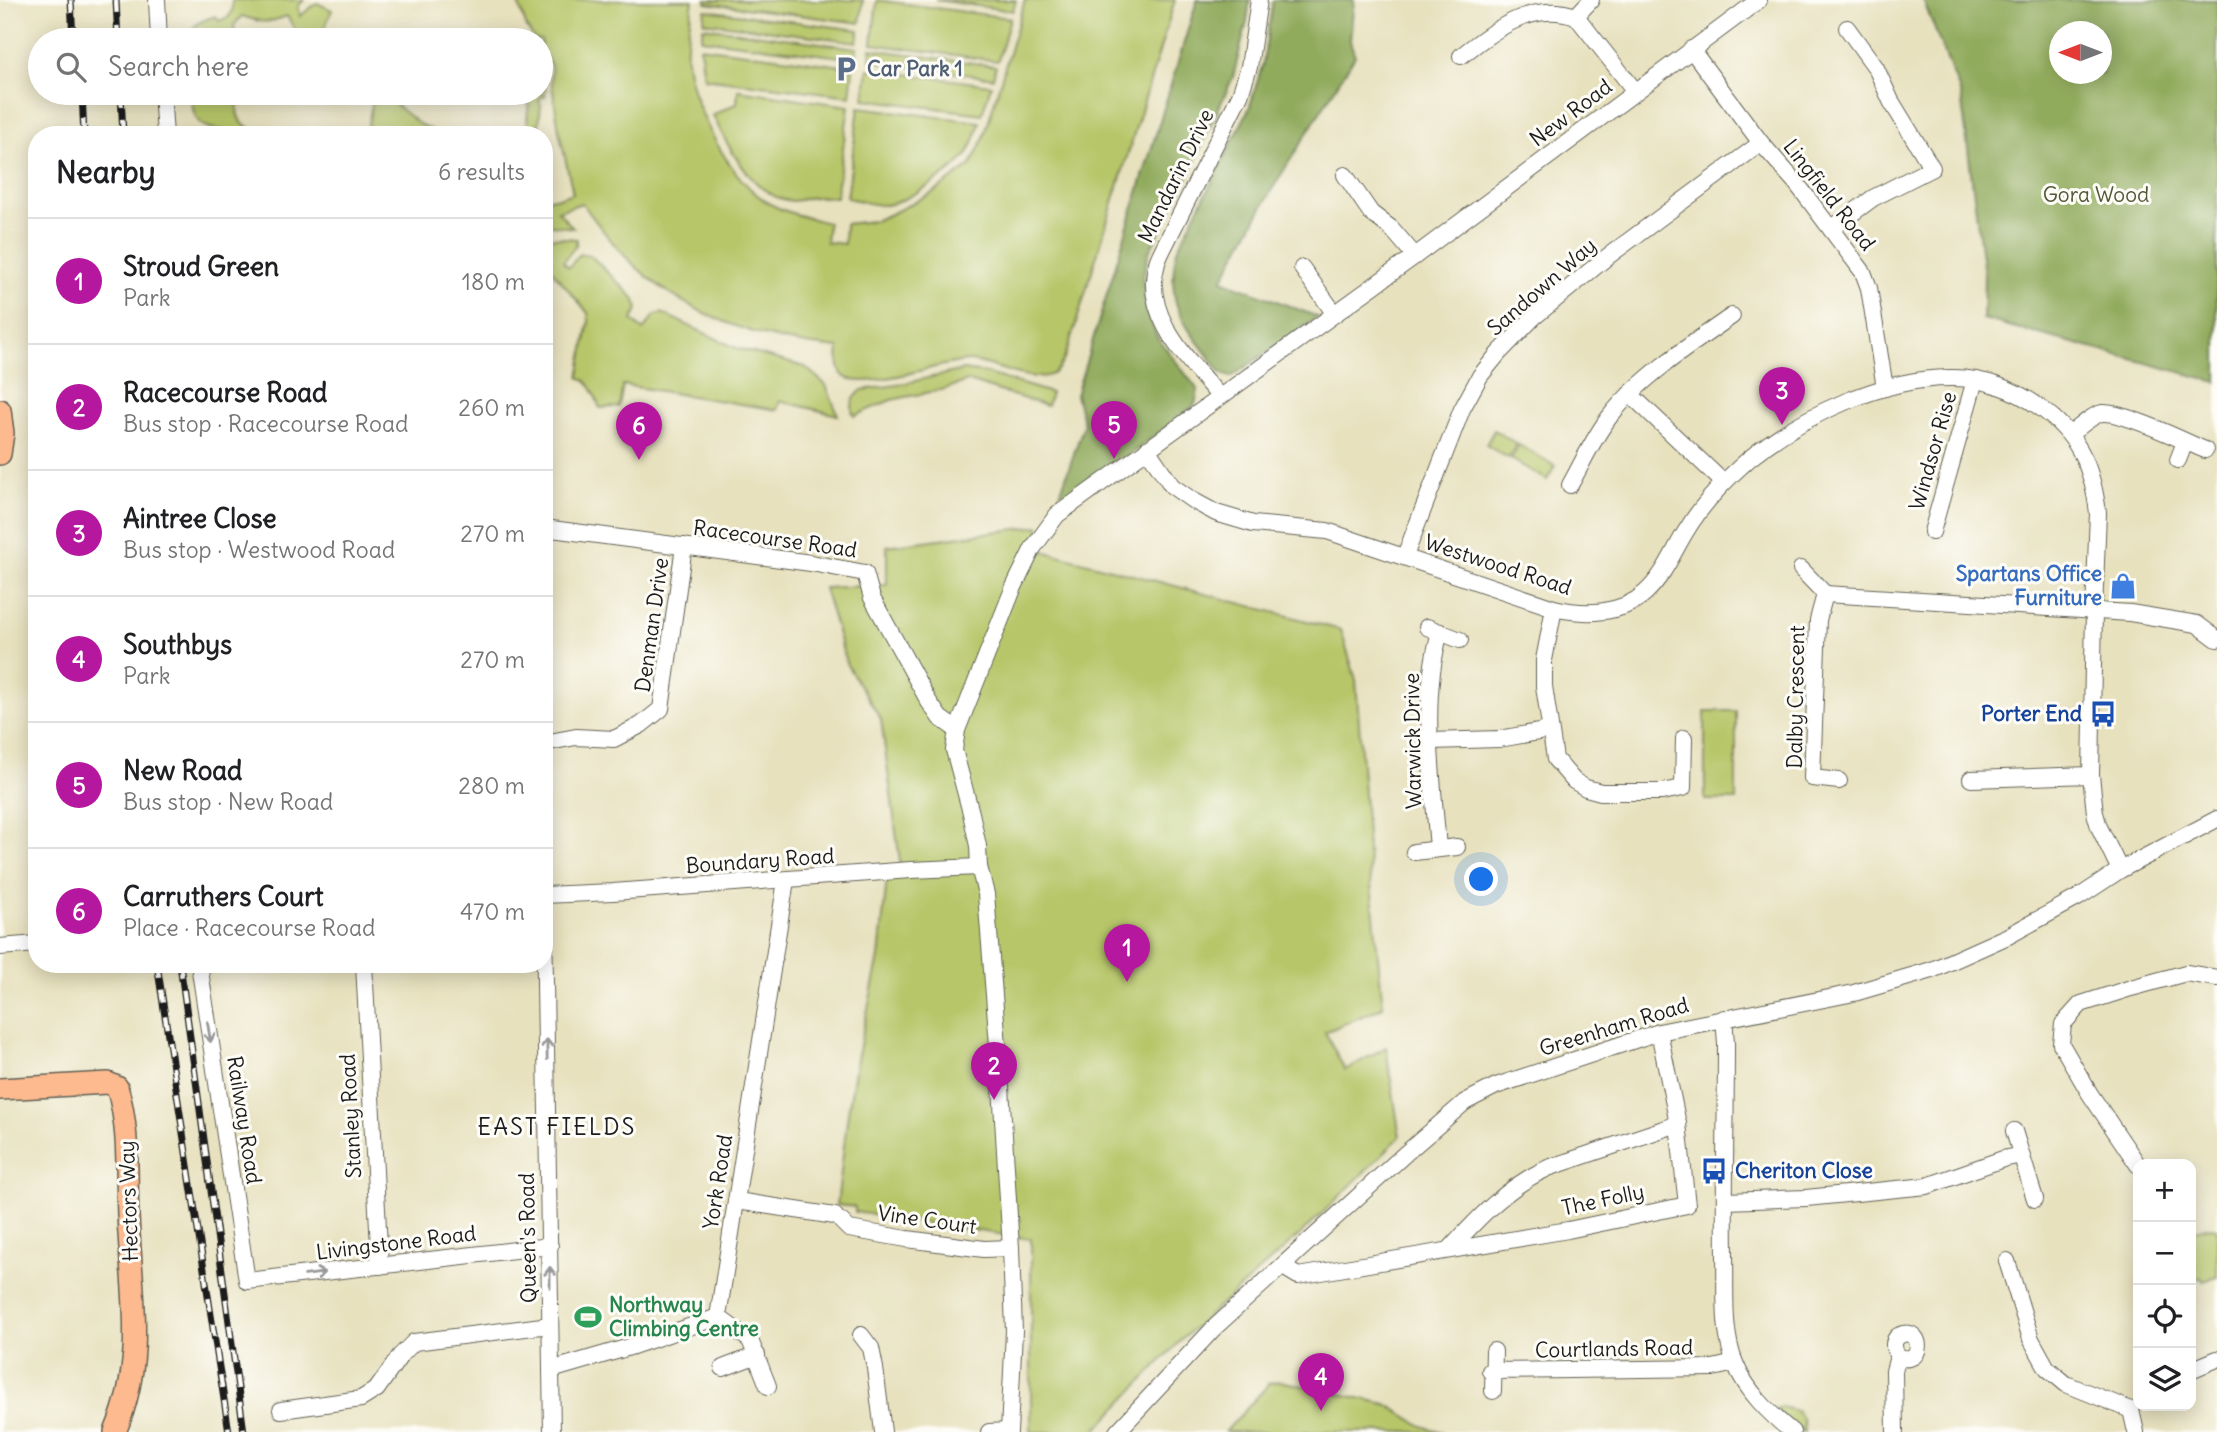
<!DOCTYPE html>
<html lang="en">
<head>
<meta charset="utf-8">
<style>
	body { margin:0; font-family:Delius,sans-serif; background:#f6f6f6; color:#202124 }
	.controls { position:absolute; right:21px; bottom:21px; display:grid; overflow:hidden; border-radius:14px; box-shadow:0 4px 18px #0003 }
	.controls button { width:63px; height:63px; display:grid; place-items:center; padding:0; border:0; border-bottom:2px solid #e0e0e0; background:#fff; color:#202124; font:35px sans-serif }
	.compass { position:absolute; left:2049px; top:21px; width:63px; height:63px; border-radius:50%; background:#fff; box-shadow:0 4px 18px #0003; rotate:270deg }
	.you { position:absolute; left:1482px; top:880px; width:24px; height:24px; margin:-18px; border:5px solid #fff; border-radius:50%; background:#1a73e8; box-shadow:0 0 0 10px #1a73e833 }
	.badge { display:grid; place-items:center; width:46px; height:46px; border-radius:50%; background:#b5179e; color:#fff; font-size:23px; font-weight:700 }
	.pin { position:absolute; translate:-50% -58px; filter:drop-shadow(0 2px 4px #0008) }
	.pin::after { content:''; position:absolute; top:37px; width:24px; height:21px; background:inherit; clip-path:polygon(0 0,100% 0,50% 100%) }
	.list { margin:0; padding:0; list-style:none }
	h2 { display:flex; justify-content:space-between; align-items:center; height:91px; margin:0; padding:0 28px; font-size:30px }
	h2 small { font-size:23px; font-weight:400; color:#757577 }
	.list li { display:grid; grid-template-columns:46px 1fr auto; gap:21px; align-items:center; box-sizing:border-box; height:126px; padding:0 28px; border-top:2px solid #e0e0e0 }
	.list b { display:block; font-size:26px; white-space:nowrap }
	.list p { margin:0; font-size:23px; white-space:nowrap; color:#757577 }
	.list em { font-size:23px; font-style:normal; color:#757577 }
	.icon { flex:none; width:38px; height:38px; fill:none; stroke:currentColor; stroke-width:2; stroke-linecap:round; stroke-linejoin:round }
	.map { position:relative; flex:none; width:2217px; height:1432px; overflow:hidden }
	.search { position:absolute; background:#fff; box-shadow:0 4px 18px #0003; left:28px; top:28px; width:525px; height:77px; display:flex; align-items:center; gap:18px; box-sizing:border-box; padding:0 24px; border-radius:38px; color:#757577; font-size:26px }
	.panel { position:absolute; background:#fff; box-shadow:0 4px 18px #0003; left:28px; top:126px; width:525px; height:847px; border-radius:28px }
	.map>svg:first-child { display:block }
	.green { fill:#b7c669; stroke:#6a7142; stroke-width:2 }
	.forest { fill:#91ab5d; stroke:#56643c; stroke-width:2; fill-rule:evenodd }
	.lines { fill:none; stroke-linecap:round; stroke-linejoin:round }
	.minor-casing { stroke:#636155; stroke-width:18 }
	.major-casing { stroke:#636155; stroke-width:24 }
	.minor { stroke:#fff; stroke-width:16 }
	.major { stroke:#fcba8e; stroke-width:21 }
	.rail-casing { stroke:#1c1c1c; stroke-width:7 }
	.rail { stroke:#fdfcf7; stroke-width:4.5; stroke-dasharray:13; stroke-linecap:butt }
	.oneway { stroke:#999 }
	.labels { text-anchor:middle; stroke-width:6; stroke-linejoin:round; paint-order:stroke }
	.service-label { font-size:21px; font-weight:bold; fill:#4e5e75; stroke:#fdfcf7; text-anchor:start }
	.street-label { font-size:21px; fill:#1c1c1c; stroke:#fdfcf7 }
	.park-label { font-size:21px; fill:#525837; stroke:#fdfcf7 }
	.shop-label { font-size:21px; font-weight:bold; fill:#366cbe; stroke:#fdfcf7; text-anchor:end }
	.transit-label { font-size:21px; font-weight:bold; fill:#164399; stroke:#fdfcf7; text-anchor:end }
	.leisure-label { font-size:21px; font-weight:bold; fill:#27864d; stroke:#fdfcf7; text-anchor:start }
	.neighbourhood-label { font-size:23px; letter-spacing:2px; fill:#1c1c1c; stroke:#fdfcf7 }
</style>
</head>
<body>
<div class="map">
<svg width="2217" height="1432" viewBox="0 0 2217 1432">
	<rect width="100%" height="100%" fill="#fdfcf7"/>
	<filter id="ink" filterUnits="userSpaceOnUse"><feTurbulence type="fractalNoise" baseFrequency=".0143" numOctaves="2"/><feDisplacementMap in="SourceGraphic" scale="14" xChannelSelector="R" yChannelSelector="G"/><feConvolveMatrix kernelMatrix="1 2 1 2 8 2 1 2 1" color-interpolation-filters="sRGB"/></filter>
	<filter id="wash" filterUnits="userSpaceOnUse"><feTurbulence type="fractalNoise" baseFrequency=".00686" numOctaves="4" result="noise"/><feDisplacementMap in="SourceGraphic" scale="28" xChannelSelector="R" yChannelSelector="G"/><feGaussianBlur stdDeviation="1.57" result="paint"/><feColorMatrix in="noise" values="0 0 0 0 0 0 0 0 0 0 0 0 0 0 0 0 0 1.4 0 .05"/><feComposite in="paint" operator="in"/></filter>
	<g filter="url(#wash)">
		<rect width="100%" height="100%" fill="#e7e1be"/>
		<!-- green -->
		<g class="green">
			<path d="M 232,0 L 304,0 L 298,6 L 300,16 L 317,3 L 332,10 L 321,37 L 317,40 L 301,40 L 287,16 C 267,24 262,23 242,16 L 234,25 L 236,40 L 190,40 C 189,24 203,20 216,16 L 219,21 L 229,17 L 232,10 Z"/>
			<path d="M 517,0 L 693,0 C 691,19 685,40 687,59 C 691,106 730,182 772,205 C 789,214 809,218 828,223 L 826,242 L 844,244 L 845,224 L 874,221 L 893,213 L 934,192 L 970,166 L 983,140 L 1025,0 L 1175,0 L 1074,330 C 1069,342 1065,365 1054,373 C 1034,386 993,363 971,361 C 946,359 856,396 842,374 C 837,367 838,356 839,348 C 761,342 681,314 626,257 C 610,241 596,222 582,203 L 558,211 L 573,228 L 544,224 L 544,198 L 558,198 L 573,193 L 559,131 L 551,79 L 551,66 L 541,49 L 541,40 L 535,40 L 527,28 Z"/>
			<path d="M 706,0 L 863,0 L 860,23 L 706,3 Z"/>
			<path d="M 877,0 L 1010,18 L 998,61 L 872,44 Z"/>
			<path d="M 936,0 L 1016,0 L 1013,11 Z"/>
			<path d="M 705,10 L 859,30 L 857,42 L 704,22 Z"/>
			<path d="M 703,27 L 857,48 L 856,59 L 701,39 Z"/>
			<path d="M 700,47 L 850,67 L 853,70 L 850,96 L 704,78 Z"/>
			<path d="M 871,49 L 996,66 L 993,78 L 870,61 Z"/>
			<path d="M 868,69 L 991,85 L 982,114 L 864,99 Z"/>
			<path d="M 546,76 L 545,97 L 542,96 L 539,101 L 541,104 L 538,133 L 529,135 C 526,121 527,106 533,93 L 541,93 L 541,79 Z"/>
			<path d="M 738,90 L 849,106 L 836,197 C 827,197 818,196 809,198 C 803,199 798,201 792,201 C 755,199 726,144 713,115 L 737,103 Z"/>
			<path d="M 191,93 L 238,93 C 239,100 236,109 238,116 C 245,133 268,132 284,135 L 241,135 L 241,133 C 207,127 193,133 191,93 Z"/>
			<path d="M 365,93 L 381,93 L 419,124 L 443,135 L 366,135 L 373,99 Z"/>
			<path d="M 859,107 L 980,122 C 977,132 974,143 968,153 C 958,169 904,204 885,205 C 875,206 859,200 847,198 Z"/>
			<path d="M 544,237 L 577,239 L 576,245 L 563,262 L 569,267 L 580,254 L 590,255 L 634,298 L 638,309 L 632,320 L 643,330 L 655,315 L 662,313 L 736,348 L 805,367 L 826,385 L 838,415 L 780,401 L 777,410 L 623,385 L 619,407 L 600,408 C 595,397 592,382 579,377 L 589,321 L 588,313 L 544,261 Z"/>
			<path d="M 963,370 L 985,373 L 1051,393 L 1047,406 L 968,381 L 945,389 L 891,400 L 854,416 C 849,405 853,397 862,390 L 897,385 Z"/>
			<path d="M 1494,430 L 1517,444 L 1508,458 L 1486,445 Z"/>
			<path d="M 1519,445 L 1555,466 L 1547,480 L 1511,459 Z"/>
			<path d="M 1039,526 L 1043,551 L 1341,630 L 1356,680 L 1369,864 L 1383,1007 L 1325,1032 L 1345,1070 L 1386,1047 L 1400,1137 L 1303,1232 L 1181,1340 L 1094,1432 L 1031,1432 L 1031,1239 L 855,1212 L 855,1207 L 837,1205 L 848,1113 L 856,1064 L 879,957 L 887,878 L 902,877 L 881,719 L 847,665 L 824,588 L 887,585 L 887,546 Z"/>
			<rect x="1705" y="711" width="31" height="89"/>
			<path d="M 2209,1227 L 2217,1228 L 2217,1277 L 2203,1281 L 2201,1277 L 2191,1281 L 2191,1232 Z"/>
			<path d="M 1280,1381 L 1386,1404 L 1422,1426 L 1443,1432 L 1225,1432 L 1270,1383 Z"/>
			<path d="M 1782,1407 L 1797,1411 L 1803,1420 L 1804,1432 L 1791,1424 L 1775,1409 Z"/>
		</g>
		<!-- forest -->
		<g class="forest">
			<path d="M 1197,0 L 1250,0 L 1247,22 L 1233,77 L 1187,178 L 1149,252 L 1143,277 L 1146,312 L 1157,337 L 1198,390 L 1195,405 L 1054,512 L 1084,424 L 1076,395 Z"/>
			<path d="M 1273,0 L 1354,0 L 1350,41 L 1355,56 L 1271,191 L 1222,280 L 1318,317 L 1231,377 L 1222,374 C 1189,328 1163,311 1177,250 L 1249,109 L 1263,63 Z"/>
			<path d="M 1923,0 L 2217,0 L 2217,382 L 1983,319 L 1984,274 L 1961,94 ZM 2060,32 L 2102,32 L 2102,74 L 2060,74 Z"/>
		</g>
	</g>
	<g filter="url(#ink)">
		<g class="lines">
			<!-- minor casing -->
			<g class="minor-casing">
				<g id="minor">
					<path d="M 157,0 L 159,40"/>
					<path d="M 1576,16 L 1591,0"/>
					<path d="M 1691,49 L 1761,143 L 1797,184 L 1863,272 L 1869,288 L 1885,388"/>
					<path d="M 1461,56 C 1493,31 1532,0 1576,16 L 1635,91"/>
					<path d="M 162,93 L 165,135"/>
					<path d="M 1345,175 L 1371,213 L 1392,229 L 1415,256"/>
					<path d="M 1831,229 L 1873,198 L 1932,168 L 1891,101 L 1876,68 L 1847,28"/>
					<path d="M 1302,268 L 1335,314"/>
					<path d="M 1630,394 L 1723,482"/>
					<path d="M 1219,396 C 1189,360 1141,315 1157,263 C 1159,256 1163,249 1166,243 L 1240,95 L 1249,67 L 1259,0"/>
					<path d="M 2070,434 C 2079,428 2092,415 2102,413 C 2123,411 2184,441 2205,450"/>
					<path d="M 1147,449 L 1172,486 L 1192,500 L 1216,513 L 1253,524 L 1327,531 L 1554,608 C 1584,615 1621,615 1645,593 C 1664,576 1673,552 1686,531 C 1702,504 1725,480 1749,459 C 1800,416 1885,377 1953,378 C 1983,378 2014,389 2038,406 C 2078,434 2092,465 2098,513 L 2094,611 L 2091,775 L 2095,813 L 2099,827 L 2120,870"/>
					<path d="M 2178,460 L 2185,442"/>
					<path d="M 1570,485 C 1583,462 1594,436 1611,415 C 1640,378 1693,343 1732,316"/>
					<path d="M 544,528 L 811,563 L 865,573 L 872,598 L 929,702 L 940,718 L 957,730"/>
					<path d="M 1932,532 L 1975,380"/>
					<path d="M 1405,556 L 1462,409 L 1480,376 L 1498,354 L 1534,317 L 1607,257 L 1761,143"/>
					<path d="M 1801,569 L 1825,594"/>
					<path d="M 1554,608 L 1544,660 L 1544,686 L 1555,759 L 1574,781 L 1586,788 L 1601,792 L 1662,792 L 1683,788 L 1684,738"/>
					<path d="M 1427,627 L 1460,640"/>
					<path d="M 1431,741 L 1499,739 L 1550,730"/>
					<path d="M 544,743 L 576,737 L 614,739 L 641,725 L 661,709 L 684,546"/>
					<path d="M 1971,779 L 2091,775"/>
					<path d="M 1839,781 L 1812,778 L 1818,620 L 1825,594 L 2130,613 L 2197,624 L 2217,639"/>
					<path d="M 1438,849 C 1433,778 1420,702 1440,632"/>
					<path d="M 1414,852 L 1457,847"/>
					<path d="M 544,895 L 613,892 L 911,870 L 979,867"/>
					<path d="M 544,918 L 552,1432"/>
					<path d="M 0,947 L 37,944"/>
					<path d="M 199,964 L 247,1281 L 550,1246"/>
					<path d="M 364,964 L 380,1266"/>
					<path d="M 1724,1018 L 1726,1043 C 1726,1114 1724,1185 1725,1257 C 1726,1290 1722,1331 1735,1363 C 1746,1391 1769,1413 1792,1432"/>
					<path d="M 2014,1131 L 2035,1199"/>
					<path d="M 2138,1165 L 2090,1094 L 2061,1044 L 2063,1024 L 2081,1004 L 2131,988 L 2186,973 L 2217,978"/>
					<path d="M 737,1201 L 835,1216"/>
					<path d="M 1725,1201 L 1806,1198 L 1927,1186 L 2003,1159 L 2021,1155"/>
					<path d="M 841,1221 L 849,1229 L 907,1239 L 984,1249 L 1011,1248"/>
					<path d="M 1449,1250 C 1478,1218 1508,1186 1548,1168 L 1678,1124"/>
					<path d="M 2007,1261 L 2031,1339 L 2047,1368 L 2066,1384 L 2131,1410 L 2136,1432"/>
					<path d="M 1283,1267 L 1298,1276 L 1568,1230 L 1687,1205 L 1678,1124 L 1659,1032"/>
					<path d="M 718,1317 L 786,880"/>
					<path d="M 718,1317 L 750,1340 L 768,1386"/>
					<path d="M 861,1335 L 871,1348 L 875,1368 L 883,1432"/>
					<path d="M 723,1368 L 757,1355"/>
					<path d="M 551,1370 L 633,1346 L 718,1317"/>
					<path d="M 2191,1370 L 2217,1359"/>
					<path d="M 1490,1371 L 1713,1368 L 1735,1363"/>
					<path d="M 1493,1391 L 1494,1351"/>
					<path d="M 281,1410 L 361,1399 L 377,1389 L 400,1356 L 414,1342 L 550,1325"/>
					<path d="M 989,1432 L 1009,1431"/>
					<path d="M 1009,1432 L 1014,1331 L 1011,1248 L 1000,1071 L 986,894 L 979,867 L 978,846 L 971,813 L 954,750 L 957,730 L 1013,589 L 1033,548 L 1057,515 L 1415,256 L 1759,0"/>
					<path d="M 1117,1432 L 1214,1328 L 1406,1153 L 1465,1102 L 1496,1086 L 1659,1032 L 1854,993 L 1932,970 L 2008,936 L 2079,897 L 2120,870 L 2217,819"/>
					<path d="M 1895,1432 L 1894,1371 L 1898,1356 C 1892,1348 1892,1337 1903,1334 C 1924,1329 1923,1368 1898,1356"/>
				</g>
			</g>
			<!-- major casing -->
			<g class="major-casing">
				<g id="major">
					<path d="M 0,410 L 3,433 L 0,454"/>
					<path d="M 0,1089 L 108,1083 L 117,1087 C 130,1129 126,1172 128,1215 C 131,1292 147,1357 115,1432"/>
				</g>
			</g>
			<!-- minor -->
			<use href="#minor" class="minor"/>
			<!-- major -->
			<use href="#major" class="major"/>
			<!-- rail casing -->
			<g class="rail-casing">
				<g id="rail">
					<path d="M 71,0 L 73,40"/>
					<path d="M 116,0 L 118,40"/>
					<path d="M 82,93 L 84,135"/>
					<path d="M 121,93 L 123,135"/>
					<path d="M 157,964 L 229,1432"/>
					<path d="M 180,964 L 244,1432"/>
				</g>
			</g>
			<!-- rail -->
			<use href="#rail" class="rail"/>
		</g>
		<!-- one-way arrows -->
		<defs><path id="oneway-shaft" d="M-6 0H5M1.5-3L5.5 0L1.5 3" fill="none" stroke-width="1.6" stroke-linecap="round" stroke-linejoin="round" transform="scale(1.75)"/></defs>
		<g class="oneway">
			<use href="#oneway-shaft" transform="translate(209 1032) rotate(81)"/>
			<use href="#oneway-shaft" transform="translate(547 1049) rotate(-91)"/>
			<use href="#oneway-shaft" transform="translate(315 1274) rotate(-7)"/>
			<use href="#oneway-shaft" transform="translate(550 1277) rotate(-90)"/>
		</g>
	</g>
	<!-- icons -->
	<defs>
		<g id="parking-bare" transform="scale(2.1)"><path d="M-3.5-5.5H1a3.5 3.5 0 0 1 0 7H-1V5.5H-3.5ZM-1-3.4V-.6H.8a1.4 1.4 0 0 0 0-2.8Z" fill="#5c6f8a" stroke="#fdfcf7" stroke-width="2.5" paint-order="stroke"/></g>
		<g id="shop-bare" transform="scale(2.1)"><path d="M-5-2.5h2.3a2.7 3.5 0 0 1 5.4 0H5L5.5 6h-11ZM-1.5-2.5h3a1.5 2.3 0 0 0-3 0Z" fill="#3f7fe0" stroke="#fdfcf7" stroke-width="2.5" paint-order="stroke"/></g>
		<g id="bus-bare" transform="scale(2.1)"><path d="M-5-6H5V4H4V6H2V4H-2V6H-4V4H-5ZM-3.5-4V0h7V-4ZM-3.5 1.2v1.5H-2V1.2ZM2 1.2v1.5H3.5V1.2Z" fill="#1a4fb4" stroke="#fdfcf7" stroke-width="2.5" paint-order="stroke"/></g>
		<g id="stadium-bare" transform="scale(2.1)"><path d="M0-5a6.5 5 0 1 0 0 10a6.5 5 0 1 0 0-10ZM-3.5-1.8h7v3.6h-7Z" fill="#2e9e5b" stroke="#fdfcf7" stroke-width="2.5" paint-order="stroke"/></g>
	</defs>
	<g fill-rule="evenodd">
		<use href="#parking-bare" x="846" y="69"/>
		<use href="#shop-bare" x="2123" y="586"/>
		<use href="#bus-bare" x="2103" y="714"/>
		<use href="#bus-bare" x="1714" y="1171"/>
		<use href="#stadium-bare" x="588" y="1317"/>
	</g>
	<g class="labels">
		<!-- service labels -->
		<g class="service-label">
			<text x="867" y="76">Car Park 1</text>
		</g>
		<!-- street labels -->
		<g class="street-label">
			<text transform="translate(1571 113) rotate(-37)" y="7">New Road</text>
			<text transform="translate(1176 176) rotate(-64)" y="7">Mandarin Drive</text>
			<text transform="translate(1829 195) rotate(52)" y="7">Lingfield Road</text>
			<text transform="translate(1542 287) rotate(-41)" y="7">Sandown Way</text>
			<text transform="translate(1933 451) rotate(-74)" y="7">Windsor Rise</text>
			<text transform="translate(775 539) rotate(8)" y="7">Racecourse Road</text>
			<text transform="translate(1498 565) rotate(18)" y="7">Westwood Road</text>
			<text transform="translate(652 625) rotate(-82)" y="7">Denman Drive</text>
			<text transform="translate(1796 697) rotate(-89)" y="7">Dalby Crescent</text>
			<text transform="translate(1413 741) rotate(-91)" y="7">Warwick Drive</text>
			<text transform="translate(760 861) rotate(-4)" y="7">Boundary Road</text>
			<text transform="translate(1614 1027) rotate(-17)" y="7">Greenham Road</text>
			<text transform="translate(351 1116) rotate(-93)" y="7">Stanley Road</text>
			<text transform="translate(244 1120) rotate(81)" y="7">Railway Road</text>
			<text transform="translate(718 1182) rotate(-81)" y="7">York Road</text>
			<text transform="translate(1603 1200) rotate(-12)" y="7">The Folly</text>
			<text transform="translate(129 1201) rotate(-92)" y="7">Hectors Way</text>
			<text transform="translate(927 1220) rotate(8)" y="7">Vine Court</text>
			<text transform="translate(528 1238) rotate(-91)" y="7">Queen's Road</text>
			<text transform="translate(396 1243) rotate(-7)" y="7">Livingstone Road</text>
			<text transform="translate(1614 1349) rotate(-1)" y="7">Courtlands Road</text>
		</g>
		<!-- park labels -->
		<g class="park-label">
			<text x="2096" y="202">Gora Wood</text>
		</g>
		<!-- shop labels -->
		<g class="shop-label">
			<text x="2102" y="581">Spartans Office<tspan x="2102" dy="24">Furniture</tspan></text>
		</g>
		<!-- transit labels -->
		<g class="transit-label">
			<text x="2082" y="721">Porter End</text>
			<text x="1735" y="1178" text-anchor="start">Cheriton Close</text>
		</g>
		<!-- leisure labels -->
		<g class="leisure-label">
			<text x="609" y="1312">Northway<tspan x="609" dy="24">Climbing Centre</tspan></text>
		</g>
		<!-- neighbourhood labels -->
		<g class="neighbourhood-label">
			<text x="557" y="1135">EAST FIELDS</text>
		</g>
	</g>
</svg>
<div class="controls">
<button>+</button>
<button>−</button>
<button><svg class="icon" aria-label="locate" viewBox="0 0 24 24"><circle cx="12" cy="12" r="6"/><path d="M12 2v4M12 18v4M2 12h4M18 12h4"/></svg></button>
<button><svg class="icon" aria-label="layers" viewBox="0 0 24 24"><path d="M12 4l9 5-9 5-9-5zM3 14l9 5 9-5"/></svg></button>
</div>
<svg class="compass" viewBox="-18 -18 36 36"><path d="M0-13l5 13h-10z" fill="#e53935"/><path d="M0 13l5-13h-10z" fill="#757577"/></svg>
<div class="you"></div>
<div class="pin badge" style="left:1127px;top:982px">1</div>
<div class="pin badge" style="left:994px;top:1100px">2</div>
<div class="pin badge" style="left:1782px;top:425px">3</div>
<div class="pin badge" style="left:1321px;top:1411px">4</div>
<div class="pin badge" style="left:1114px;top:459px">5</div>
<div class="pin badge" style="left:639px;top:460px">6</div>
<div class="search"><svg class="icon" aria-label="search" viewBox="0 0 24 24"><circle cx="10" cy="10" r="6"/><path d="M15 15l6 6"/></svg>Search here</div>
<section class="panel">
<h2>Nearby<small>6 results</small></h2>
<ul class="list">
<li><span class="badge">1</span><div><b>Stroud Green</b><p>Park</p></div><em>180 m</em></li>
<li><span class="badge">2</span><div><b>Racecourse Road</b><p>Bus stop · Racecourse Road</p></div><em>260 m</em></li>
<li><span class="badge">3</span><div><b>Aintree Close</b><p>Bus stop · Westwood Road</p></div><em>270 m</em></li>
<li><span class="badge">4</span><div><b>Southbys</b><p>Park</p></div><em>270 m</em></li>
<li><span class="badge">5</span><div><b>New Road</b><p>Bus stop · New Road</p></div><em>280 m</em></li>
<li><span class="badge">6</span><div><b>Carruthers Court</b><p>Place · Racecourse Road</p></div><em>470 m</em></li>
</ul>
</section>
</div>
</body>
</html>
